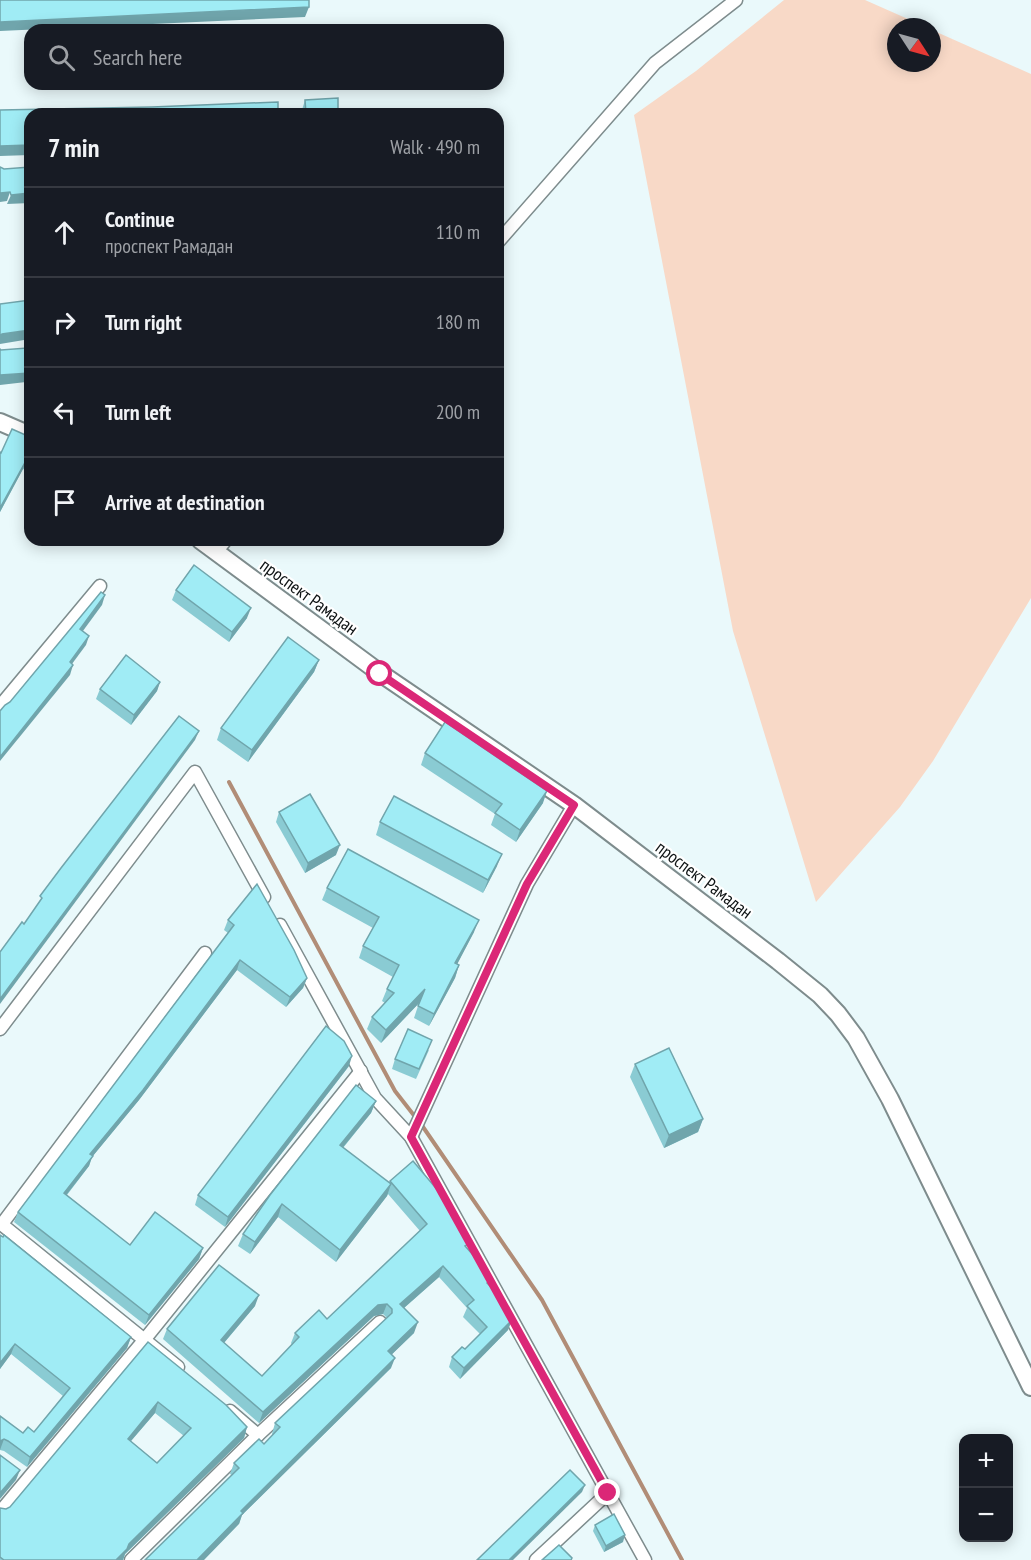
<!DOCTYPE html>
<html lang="en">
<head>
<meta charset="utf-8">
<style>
	body { margin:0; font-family:"PT Sans Narrow",sans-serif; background:#242831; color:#f1f3f6 }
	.controls { position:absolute; right:18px; bottom:18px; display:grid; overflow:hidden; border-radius:12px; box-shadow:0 3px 15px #0003 }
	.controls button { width:54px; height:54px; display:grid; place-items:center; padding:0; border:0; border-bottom:2px solid #363941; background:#171b24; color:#f1f3f6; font:30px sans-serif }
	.compass { position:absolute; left:887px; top:18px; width:54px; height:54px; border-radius:50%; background:#171b24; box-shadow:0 3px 15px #0003; rotate:126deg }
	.stop { position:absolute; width:18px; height:18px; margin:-14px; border:4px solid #db2777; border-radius:50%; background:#fff }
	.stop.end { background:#db2777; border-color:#fff; box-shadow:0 2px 6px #0008 }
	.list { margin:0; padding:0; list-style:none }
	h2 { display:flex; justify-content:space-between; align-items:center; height:78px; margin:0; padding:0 24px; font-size:26px }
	h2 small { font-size:20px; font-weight:400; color:#9ea1a6 }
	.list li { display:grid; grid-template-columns:39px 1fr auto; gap:18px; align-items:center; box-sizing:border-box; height:90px; padding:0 24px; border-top:2px solid #363941 }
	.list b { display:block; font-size:22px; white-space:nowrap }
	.list p { margin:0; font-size:20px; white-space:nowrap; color:#9ea1a6 }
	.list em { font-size:20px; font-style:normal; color:#9ea1a6 }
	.icon { flex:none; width:33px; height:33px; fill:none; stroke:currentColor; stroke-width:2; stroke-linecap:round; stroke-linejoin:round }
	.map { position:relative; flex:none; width:1031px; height:1560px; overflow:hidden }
	.search { position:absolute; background:#171b24; box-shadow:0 3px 15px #0003; left:24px; top:24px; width:480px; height:66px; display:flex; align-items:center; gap:15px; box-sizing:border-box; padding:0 21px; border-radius:18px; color:#9ea1a6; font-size:22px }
	.panel { position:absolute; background:#171b24; box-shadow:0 3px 15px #0003; left:24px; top:108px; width:480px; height:438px; border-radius:18px }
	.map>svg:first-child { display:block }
	.green { fill:#f8d9c7 }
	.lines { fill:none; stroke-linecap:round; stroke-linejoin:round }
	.stream { stroke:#b18d77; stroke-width:4 }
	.street-casing { stroke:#7e8c8d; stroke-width:15 }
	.secondary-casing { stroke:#7e8c8d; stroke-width:20 }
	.street { stroke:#fff; stroke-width:12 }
	.secondary { stroke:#fff; stroke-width:16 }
	.wall { fill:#8acbd3; fill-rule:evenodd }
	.shaded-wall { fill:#70a5ac }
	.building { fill:#a0ecf5; stroke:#70a5ac; stroke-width:1.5; fill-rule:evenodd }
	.route { stroke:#db2777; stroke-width:8 }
	.labels { text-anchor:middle; stroke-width:4.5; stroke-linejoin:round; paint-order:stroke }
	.street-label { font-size:18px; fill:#0e1314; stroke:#fff }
</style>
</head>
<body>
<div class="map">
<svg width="1031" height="1560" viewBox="0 0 1031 1560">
	<rect width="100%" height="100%" fill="#eaf9fb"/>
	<!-- green -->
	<path class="green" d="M 784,0 L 865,0 L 926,27 L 896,27 L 896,63 L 932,63 L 932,30 L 1031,74 L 1031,598 L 933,761 L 900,807 L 816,902 L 733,631 L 634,115 L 696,71 Z"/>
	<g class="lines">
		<!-- stream -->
		<g class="stream">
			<path d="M 229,782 L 395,1091 L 416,1118"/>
			<path d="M 421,1124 L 542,1300 L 682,1560"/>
		</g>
		<!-- street casing -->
		<g class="street-casing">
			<g id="street">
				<path d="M 498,242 L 655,63 L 736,0"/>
				<path d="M 216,552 L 226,540"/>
				<path d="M 0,706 L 100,586"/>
				<path d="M 280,925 L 375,1098 L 411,1137 L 645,1560"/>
				<path d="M 0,1029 L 195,772 L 264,897"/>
				<path d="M 411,1137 L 527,884 L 574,805"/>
				<path d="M 0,1223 L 178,1367"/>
				<path d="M 2,1224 L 205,953"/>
				<path d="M 230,1411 L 258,1435"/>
				<path d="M 0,1512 L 145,1339 L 361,1071"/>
				<path d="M 131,1560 L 258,1435 L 380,1322"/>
				<path d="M 536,1560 L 608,1493"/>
			</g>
		</g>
		<!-- secondary casing -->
		<g class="secondary-casing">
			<g id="secondary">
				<path d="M 0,422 L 30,435"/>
				<path d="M 200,540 L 380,673 L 574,805 L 778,961 L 820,995 L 838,1014 L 856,1038 L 890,1099 L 1031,1387"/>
			</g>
		</g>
		<!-- street -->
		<use href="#street" class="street"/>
		<!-- secondary -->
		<use href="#secondary" class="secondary"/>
	</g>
	<!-- wall -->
	<g class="wall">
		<path d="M 305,100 L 338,114 L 302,114 L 302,110 Z"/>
		<path d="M 30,437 L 30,472 L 23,469 L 0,512 L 0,452 L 1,453 Z"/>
		<path d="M 176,590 L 247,618 L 229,642 L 172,600 Z"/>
		<path d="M 319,660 L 314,672 L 248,762 L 217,740 L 221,728 Z"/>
		<path d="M 160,682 L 157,691 L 131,725 L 96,699 L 100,689 Z"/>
		<path d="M 425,753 L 543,803 L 516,842 L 491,825 L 495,814 L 421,765 Z"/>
		<path d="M 279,812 L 336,855 L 305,873 L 276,822 Z"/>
		<path d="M 380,822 L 497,866 L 483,893 L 376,835 Z"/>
		<path d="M 327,888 L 474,932 L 457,964 L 459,965 L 455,978 L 429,1026 L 414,1018 L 419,1003 L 381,1043 L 367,1029 L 372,1017 L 385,1003 L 382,1001 L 387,989 L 393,977 L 359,958 L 363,946 L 373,928 L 322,900 Z"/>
		<path d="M 228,920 L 307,978 L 303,988 L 286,1007 L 237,970 L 139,1100 L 92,1157 L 89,1166 L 67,1195 L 130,1245 L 203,1248 L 199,1259 L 145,1325 L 14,1222 L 18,1212 L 228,933 L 224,930 Z"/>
		<path d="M 429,1050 L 416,1079 L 392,1069 L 395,1059 Z"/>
		<path d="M 635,1064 L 703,1119 L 698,1132 L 664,1148 L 630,1077 Z"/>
		<path d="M 349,1066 L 225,1227 L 195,1205 L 198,1195 Z"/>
		<path d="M 376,1101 L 371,1113 L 343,1148 L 389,1183 L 390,1181 L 468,1248 L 489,1285 L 508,1330 L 460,1379 L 449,1367 L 452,1357 L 465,1349 L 480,1334 L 463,1317 L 467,1308 L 439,1277 L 404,1308 L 414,1333 L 392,1354 L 391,1368 L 242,1515 L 239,1524 L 232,1475 L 230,1474 L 234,1463 L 264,1444 L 273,1435 L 272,1434 L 275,1423 L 387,1318 L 383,1314 L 374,1316 L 259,1423 L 163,1339 L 167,1329 L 255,1306 L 224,1343 L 262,1376 L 292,1345 L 291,1343 L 295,1333 L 327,1319 L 420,1231 L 388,1194 L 387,1196 L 336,1262 L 278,1217 L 250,1254 L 238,1246 L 243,1234 Z"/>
		<path d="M 0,1235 L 131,1337 L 127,1348 L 27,1467 L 4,1451 L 0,1450 L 0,1416 L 23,1433 L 34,1432 L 63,1396 L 11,1354 L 0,1369 Z"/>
		<path d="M 148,1342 L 247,1427 L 244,1438 L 125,1554 L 123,1560 L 0,1560 L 0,1508 L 6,1509 L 10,1507 ZM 155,1413 L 184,1436 L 157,1463 L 131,1441 Z"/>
		<path d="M 595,1525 L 623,1542 L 604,1552 L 593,1531 Z"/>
	</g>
	<!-- shaded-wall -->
	<g class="shaded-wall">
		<path d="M 309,7 L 305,17 L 0,31 L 0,22 Z"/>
		<path d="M 30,145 L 30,155 L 0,156 L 0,146 Z"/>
		<path d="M 10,192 L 7,201 L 0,202 L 0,193 Z"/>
		<path d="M 30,193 L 30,203 L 7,204 L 11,195 Z"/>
		<path d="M 30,330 L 30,339 L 0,344 L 0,336 L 2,334 Z"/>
		<path d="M 30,373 L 26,382 L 0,385 L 0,375 Z"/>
		<path d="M 27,459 L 23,469 L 0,512 L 0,508 Z"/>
		<path d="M 105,595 L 102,605 L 77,639 L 80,629 Z"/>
		<path d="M 251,608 L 247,618 L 229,642 L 232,632 Z"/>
		<path d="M 89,636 L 86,645 L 66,672 L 70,662 Z"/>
		<path d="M 319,660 L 314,672 L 248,762 L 252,750 Z"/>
		<path d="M 73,665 L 70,675 L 0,761 L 0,757 L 15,737 Z"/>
		<path d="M 160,682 L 157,691 L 131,725 L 134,715 Z"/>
		<path d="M 199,731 L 195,740 L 0,1004 L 0,999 Z"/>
		<path d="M 547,791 L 543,803 L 516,842 L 520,830 Z"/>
		<path d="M 340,845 L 336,855 L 305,873 L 308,863 Z"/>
		<path d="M 502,854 L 497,866 L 483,893 L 488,880 Z"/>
		<path d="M 479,920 L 474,932 L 451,976 L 455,963 Z"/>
		<path d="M 240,960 L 237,970 L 139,1100 L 92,1157 L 89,1166 L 60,1203 L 64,1193 L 90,1154 Z"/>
		<path d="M 459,965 L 455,978 L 429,1026 L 434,1014 Z"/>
		<path d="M 307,978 L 303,988 L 286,1007 L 290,997 Z"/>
		<path d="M 425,989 L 421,1001 L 381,1043 L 386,1030 Z"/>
		<path d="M 352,1056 L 349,1066 L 225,1227 L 228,1217 Z"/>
		<path d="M 376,1101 L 371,1113 L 335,1157 L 340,1145 Z"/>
		<path d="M 703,1119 L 698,1132 L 664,1148 L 669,1135 Z"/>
		<path d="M 391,1184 L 387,1196 L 336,1262 L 340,1250 Z"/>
		<path d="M 282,1204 L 278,1217 L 250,1254 L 255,1242 Z"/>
		<path d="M 203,1248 L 199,1259 L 145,1325 L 149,1315 Z"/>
		<path d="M 443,1266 L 439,1277 L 396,1315 L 400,1304 Z"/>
		<path d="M 259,1295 L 255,1306 L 217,1351 L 221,1340 Z"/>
		<path d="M 387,1304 L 383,1314 L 374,1316 L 259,1423 L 263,1412 L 378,1305 Z"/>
		<path d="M 512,1320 L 508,1330 L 460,1379 L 464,1368 Z"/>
		<path d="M 418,1322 L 414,1333 L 385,1361 L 388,1351 Z"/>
		<path d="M 131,1337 L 127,1348 L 27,1467 L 30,1457 Z"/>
		<path d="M 15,1344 L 11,1354 L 0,1369 L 0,1363 Z"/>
		<path d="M 395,1358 L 391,1368 L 242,1515 L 239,1524 L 204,1560 L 197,1560 L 241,1511 Z"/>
		<path d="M 158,1402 L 155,1413 L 124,1449 L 128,1439 Z"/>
		<path d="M 247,1427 L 244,1438 L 125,1554 L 123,1560 L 116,1560 L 129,1544 Z"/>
		<path d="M 4,1439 L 0,1450 L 0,1441 Z"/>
		<path d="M 20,1470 L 16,1480 L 0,1499 L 0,1493 Z"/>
		<path d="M 585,1485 L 582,1492 L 513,1560 L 509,1560 Z"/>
		<path d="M 625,1535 L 623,1542 L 604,1552 L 606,1546 Z"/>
	</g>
	<!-- building -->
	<g class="building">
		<path d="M 0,0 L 309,0 L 309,7 L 0,22 Z"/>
		<path d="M 338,98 L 338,114 L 306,114 L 305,100 Z"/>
		<path d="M 278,102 L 278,114 L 30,114 L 30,145 L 0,146 L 0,110 L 152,107 Z"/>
		<path d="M 0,167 L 4,169 L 30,167 L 30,193 L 11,195 L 10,192 L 0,193 Z"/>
		<path d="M 30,300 L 30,330 L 2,334 L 0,336 L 0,304 Z"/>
		<path d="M 27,348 L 30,373 L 0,375 L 0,349 L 1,350 Z"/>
		<path d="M 12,429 L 30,437 L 30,460 L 27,459 L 0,508 L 0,452 L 1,453 Z"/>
		<path d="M 194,565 L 251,608 L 232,632 L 176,590 Z"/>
		<path d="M 101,592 L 105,595 L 80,629 L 89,636 L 70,662 L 73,665 L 0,757 L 0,711 L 5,705 L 10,702 Z"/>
		<path d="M 288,637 L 319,660 L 252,750 L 221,728 Z"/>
		<path d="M 126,655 L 160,682 L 134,715 L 100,689 Z"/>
		<path d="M 179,716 L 199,731 L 0,999 L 0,952 L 22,922 L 24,924 L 42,898 L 40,896 L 61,868 Z"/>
		<path d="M 445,722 L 547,791 L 520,830 L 495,813 L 502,804 L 425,753 Z"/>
		<path d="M 310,794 L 340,845 L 308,863 L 279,812 Z"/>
		<path d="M 394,796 L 502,854 L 488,880 L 380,822 Z"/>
		<path d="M 348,849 L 479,920 L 455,963 L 459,965 L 434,1014 L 418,1006 L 425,989 L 386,1030 L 372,1017 L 394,993 L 387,989 L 399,965 L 363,946 L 379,917 L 327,888 Z"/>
		<path d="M 257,884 L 294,950 L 307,978 L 290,997 L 240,960 L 143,1090 L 90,1154 L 93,1156 L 64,1193 L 130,1245 L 155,1212 L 203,1248 L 149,1315 L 18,1212 L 234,925 L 228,920 Z"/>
		<path d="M 326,1026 L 344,1041 L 352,1056 L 228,1217 L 198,1195 Z"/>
		<path d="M 408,1029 L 432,1040 L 419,1069 L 395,1059 Z"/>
		<path d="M 669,1048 L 703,1119 L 669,1135 L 635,1064 Z"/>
		<path d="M 356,1085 L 376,1101 L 340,1145 L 391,1184 L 340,1250 L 282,1204 L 255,1242 L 243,1234 L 270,1195 Z"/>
		<path d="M 413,1161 L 445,1199 L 470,1243 L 465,1246 L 481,1264 L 490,1280 L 487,1283 L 499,1295 L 512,1320 L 464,1368 L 452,1357 L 462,1347 L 465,1349 L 487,1327 L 467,1306 L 474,1300 L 443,1266 L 400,1304 L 418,1322 L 388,1351 L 395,1358 L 241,1511 L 243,1513 L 197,1560 L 145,1560 L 239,1468 L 234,1463 L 259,1439 L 264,1444 L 280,1427 L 275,1423 L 392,1313 L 392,1309 L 387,1304 L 378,1305 L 263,1412 L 167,1329 L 219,1265 L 259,1295 L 221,1340 L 262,1376 L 299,1337 L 295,1333 L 319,1310 L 327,1319 L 427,1224 L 390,1181 Z"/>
		<path d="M 0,1235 L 3,1237 L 4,1235 L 131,1337 L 30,1457 L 8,1441 L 4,1439 L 0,1441 L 0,1416 L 23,1433 L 28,1427 L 34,1432 L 70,1388 L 15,1344 L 0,1363 Z"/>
		<path d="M 148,1342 L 226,1405 L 247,1427 L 129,1544 L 127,1549 L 116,1560 L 4,1560 L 0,1557 L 0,1508 L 6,1509 L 10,1507 ZM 158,1402 L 191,1428 L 157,1463 L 128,1439 Z"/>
		<path d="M 0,1455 L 20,1470 L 0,1493 Z"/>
		<path d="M 570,1470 L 585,1485 L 509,1560 L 477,1560 Z"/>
		<path d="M 614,1514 L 625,1535 L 606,1546 L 595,1525 Z"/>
		<path d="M 559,1545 L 572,1558 L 571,1560 L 542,1560 Z"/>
	</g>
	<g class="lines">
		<!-- route -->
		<path class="route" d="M 380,674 L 574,805 L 527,884 L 411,1137 L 608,1493"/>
	</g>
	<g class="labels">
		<!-- street labels -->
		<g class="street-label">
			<text transform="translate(309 597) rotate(36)" y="6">проспект Рамадан</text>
			<text transform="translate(704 880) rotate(37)" y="6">проспект Рамадан</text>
		</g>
	</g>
</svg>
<div class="controls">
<button>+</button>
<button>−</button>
</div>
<svg class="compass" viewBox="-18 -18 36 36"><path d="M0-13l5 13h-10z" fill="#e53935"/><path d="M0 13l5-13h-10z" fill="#9ea1a6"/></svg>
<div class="stop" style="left:380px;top:674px"></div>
<div class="stop end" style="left:608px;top:1493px"></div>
<div class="search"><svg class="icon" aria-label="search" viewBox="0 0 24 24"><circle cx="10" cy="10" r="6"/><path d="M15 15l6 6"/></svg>Search here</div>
<section class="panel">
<h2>7 min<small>Walk · 490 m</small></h2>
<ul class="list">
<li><svg class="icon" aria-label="ahead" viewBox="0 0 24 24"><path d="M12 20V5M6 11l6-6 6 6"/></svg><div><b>Continue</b><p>проспект Рамадан</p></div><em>110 m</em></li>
<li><svg class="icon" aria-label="right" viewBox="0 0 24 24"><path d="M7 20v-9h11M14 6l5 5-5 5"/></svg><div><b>Turn right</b></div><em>180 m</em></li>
<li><svg class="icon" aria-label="left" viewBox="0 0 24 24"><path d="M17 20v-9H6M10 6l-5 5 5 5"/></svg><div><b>Turn left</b></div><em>200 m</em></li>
<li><svg class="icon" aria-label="arrive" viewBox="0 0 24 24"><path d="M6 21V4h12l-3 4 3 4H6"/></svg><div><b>Arrive at destination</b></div></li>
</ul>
</section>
</div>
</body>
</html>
